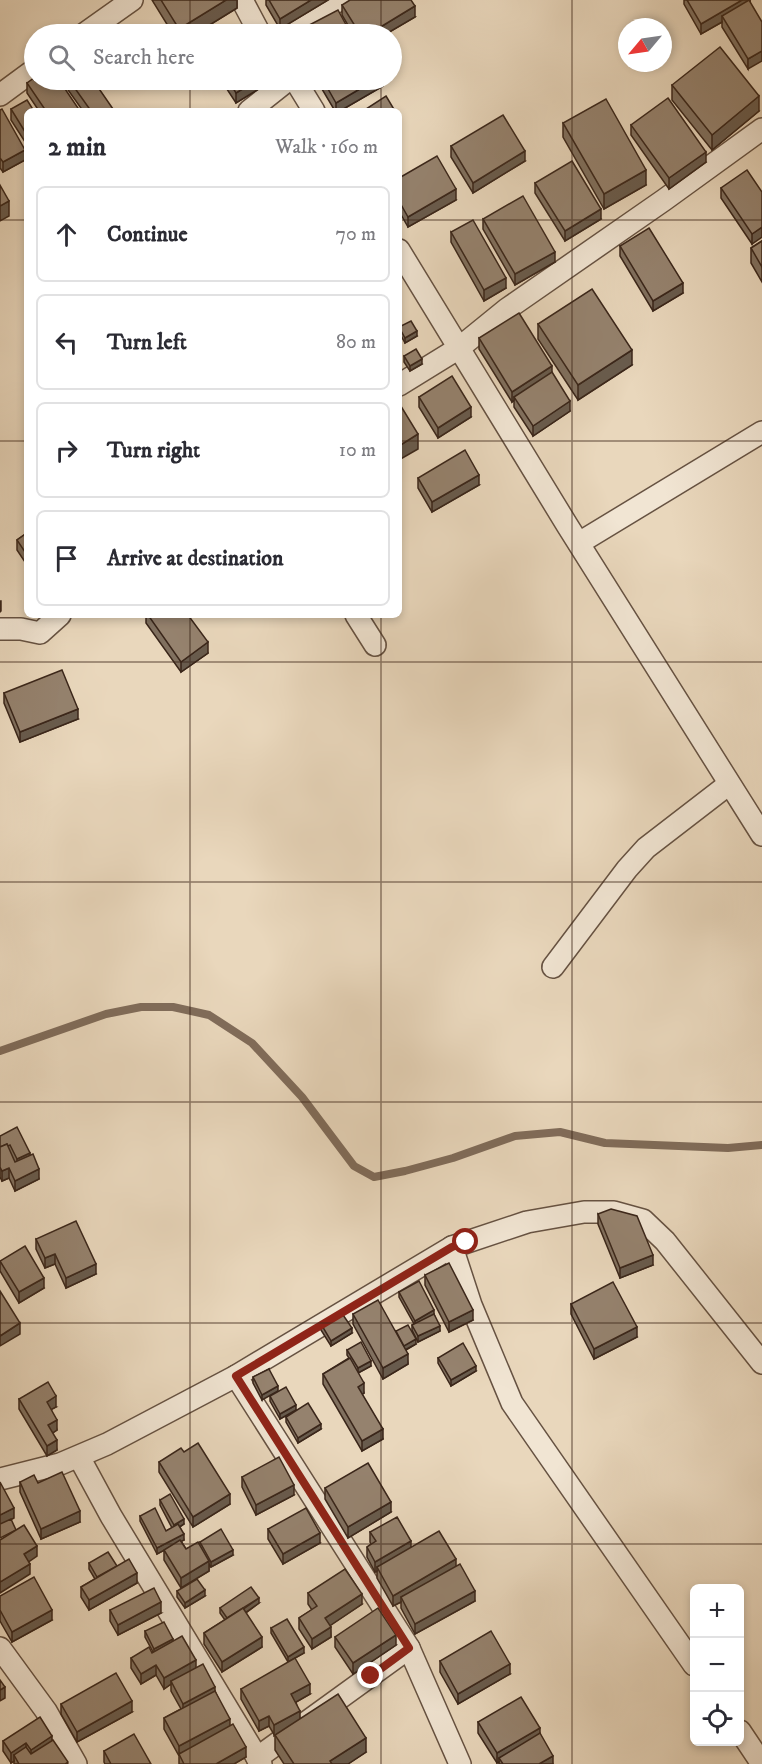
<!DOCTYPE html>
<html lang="en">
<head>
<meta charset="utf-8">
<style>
	body { margin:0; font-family:"IM FELL DW Pica",serif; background:#f7f7f7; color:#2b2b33 }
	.controls { position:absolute; right:18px; bottom:18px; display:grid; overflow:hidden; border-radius:9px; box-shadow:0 3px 9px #0003 }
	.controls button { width:54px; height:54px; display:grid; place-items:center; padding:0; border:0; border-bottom:2px solid #e1e1e2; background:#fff; color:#2b2b33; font:30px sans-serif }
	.compass { position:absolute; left:618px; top:18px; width:54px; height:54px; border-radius:50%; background:#fff; box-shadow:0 3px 9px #0003; rotate:241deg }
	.stop { position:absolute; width:18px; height:18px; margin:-14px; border:4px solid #8f2418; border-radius:50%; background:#fff }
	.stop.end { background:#8f2418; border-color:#fff; box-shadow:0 2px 6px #0008 }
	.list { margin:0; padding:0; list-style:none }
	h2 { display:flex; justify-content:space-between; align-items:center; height:78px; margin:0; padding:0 24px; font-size:26px }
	h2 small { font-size:20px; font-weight:400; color:#7c7c81 }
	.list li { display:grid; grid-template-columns:39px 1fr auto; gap:18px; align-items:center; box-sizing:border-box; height:96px; margin:0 12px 12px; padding:0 12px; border:2px solid #e1e1e2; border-radius:9px }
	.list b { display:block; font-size:22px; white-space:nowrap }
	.list em { font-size:20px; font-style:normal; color:#7c7c81 }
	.icon { flex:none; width:33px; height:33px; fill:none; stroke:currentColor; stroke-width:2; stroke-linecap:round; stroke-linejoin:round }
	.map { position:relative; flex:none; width:762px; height:1764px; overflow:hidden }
	.search { position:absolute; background:#fff; box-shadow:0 3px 9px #0003; left:24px; top:24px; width:378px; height:66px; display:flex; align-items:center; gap:15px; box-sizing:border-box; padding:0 21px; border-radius:33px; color:#7c7c81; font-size:22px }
	.panel { position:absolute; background:#fff; box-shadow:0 3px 9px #0003; left:24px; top:108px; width:378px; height:510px; border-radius:9px }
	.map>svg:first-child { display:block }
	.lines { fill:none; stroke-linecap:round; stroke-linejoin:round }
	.stream { stroke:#806c5a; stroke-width:8 }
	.minor-casing { stroke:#665242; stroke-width:24 }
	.minor { stroke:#f1e5d3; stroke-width:21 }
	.wall { fill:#80705f; stroke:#3a261a; stroke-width:1.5 }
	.shaded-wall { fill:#685b4d; stroke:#3a261a; stroke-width:1.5 }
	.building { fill:#95826e; stroke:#3a261a; stroke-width:1.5 }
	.route { stroke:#8f2418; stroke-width:8 }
	.grid { fill:none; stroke:#3a261a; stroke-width:1.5; stroke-opacity:0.55 }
</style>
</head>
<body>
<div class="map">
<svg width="762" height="1764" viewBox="0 0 762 1764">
	<rect width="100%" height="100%" fill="#e9d7bc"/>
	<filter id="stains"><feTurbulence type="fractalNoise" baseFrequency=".00333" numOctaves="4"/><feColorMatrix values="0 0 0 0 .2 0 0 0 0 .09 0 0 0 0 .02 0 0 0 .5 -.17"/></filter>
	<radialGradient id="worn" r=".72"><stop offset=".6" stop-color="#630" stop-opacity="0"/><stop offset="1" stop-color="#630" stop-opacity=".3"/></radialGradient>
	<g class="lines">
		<!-- stream -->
		<path class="stream" d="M 0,1051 L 106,1014 L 141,1007 L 173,1007 L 209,1015 L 252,1043 L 302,1097 L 354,1166 L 374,1177 L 405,1171 L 453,1158 L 515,1136 L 560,1132 L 605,1143 L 728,1148 L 762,1145"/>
		<!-- minor casing -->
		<g class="minor-casing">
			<g id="minor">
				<path d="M 242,0 L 260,34"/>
				<path d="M 84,34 L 132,0"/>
				<path d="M 285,34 L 339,0"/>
				<path d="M 295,80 L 314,111"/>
				<path d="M 0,95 L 34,70"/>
				<path d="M 249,111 L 288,80"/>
				<path d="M 399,250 L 567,525 L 762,835"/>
				<path d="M 399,385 L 459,348 L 507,309 L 664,200 L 762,129"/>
				<path d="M 579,543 L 762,432"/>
				<path d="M 356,615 L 375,645"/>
				<path d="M 0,629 L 21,629 L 40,633 L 60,615"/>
				<path d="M 553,967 L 627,869 L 646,848 L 729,784"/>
				<path d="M 452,1247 L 471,1305 L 512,1403 L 694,1665"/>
				<path d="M 236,1376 L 409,1648 L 460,1764"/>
				<path d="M 79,1457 L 111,1516 L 261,1764"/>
				<path d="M 0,1479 L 60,1464 L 107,1444 L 236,1376 L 452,1247 L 527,1222 L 584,1212 L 614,1212 L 643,1220 L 665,1241 L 762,1363"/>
				<path d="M 0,1648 L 46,1711 L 76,1764"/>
				<path d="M 740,1731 L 762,1764"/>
				<path d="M 257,1758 L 409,1648"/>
			</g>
		</g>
		<!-- minor -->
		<use href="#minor" class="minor"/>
	</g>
	<!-- wall -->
	<g class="wall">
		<path d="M 152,0 L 237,0 L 237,8 L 195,34 L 173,34 Z"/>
		<path d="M 266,0 L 328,0 L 280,29 L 266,5 Z"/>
		<path d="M 684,0 L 750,0 L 748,69 L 722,27 L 722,22 L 701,34 L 684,4 Z"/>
		<path d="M 342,5 L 415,17 L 386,34 L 353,34 L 342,15 Z"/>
		<path d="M 61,80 L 93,80 L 113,111 L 83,111 Z"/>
		<path d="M 221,80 L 273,80 L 236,103 Z"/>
		<path d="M 319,80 L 383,80 L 383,86 L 340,111 L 335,111 L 319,84 Z"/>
		<path d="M 27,83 L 80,111 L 39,111 L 27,93 Z"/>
		<path d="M 672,85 L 759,111 L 712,150 L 672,100 Z"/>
		<path d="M 11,109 L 27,111 L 27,145 L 11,120 Z"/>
		<path d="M 0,110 L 25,160 L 3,172 L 0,168 Z"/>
		<path d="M 563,123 L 646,185 L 604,209 L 563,137 Z"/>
		<path d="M 631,125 L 706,162 L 669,189 L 631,135 Z"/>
		<path d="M 451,146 L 525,161 L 473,193 L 451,157 Z"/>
		<path d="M 399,178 L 456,200 L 408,227 L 399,211 Z"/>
		<path d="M 535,183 L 601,219 L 565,241 L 535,193 Z"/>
		<path d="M 721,188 L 762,192 L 752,244 L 721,198 Z"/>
		<path d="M 483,219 L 555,262 L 515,285 L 483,229 Z"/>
		<path d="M 451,232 L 506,288 L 484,301 L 451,242 Z"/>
		<path d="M 762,241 L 762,282 L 751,263 L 751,248 Z"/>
		<path d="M 620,246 L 683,293 L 653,311 L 620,256 Z"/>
		<path d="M 538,324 L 632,365 L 578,400 L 538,339 Z"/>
		<path d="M 399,327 L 417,336 L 405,343 L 399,332 Z"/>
		<path d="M 479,338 L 552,373 L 570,411 L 533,436 L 514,407 L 514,400 L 512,402 L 479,349 Z"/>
		<path d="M 404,356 L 422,364 L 410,371 L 404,362 Z"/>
		<path d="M 419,397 L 471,417 L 438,438 L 419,407 Z"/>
		<path d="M 418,478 L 479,485 L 432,512 L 418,488 Z"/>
		<path d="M 27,533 L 27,565 L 17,550 L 17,540 Z"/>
		<path d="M 146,615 L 191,615 L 189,616 L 208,653 L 181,672 L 146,623 Z"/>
		<path d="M 4,693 L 78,719 L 20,742 L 4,703 Z"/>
		<path d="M 0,1136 L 30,1155 L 39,1179 L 15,1191 L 9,1178 L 2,1181 L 0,1177 Z"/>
		<path d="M 598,1214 L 653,1265 L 620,1278 L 598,1224 Z"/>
		<path d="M 36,1239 L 96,1274 L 66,1288 L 55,1264 L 45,1268 L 36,1249 Z"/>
		<path d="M 0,1261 L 44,1288 L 19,1303 L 0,1271 Z"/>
		<path d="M 425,1275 L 473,1320 L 449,1332 L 425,1285 Z"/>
		<path d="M 399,1292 L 434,1314 L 440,1331 L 418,1342 L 412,1330 L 412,1325 L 414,1324 L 399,1297 Z"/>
		<path d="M 571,1304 L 637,1337 L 594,1359 L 571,1314 Z"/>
		<path d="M 353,1314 L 396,1331 L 416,1344 L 406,1350 L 408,1364 L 383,1379 L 353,1324 Z"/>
		<path d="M 321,1324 L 352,1333 L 331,1346 L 321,1330 Z"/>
		<path d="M 347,1350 L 371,1366 L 358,1373 L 364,1393 L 362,1394 L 383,1439 L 362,1451 L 323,1384 L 323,1374 L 349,1358 L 347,1355 Z"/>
		<path d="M 438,1358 L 476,1371 L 451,1386 L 438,1363 Z"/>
		<path d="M 269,1369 L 262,1400 L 253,1383 L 253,1377 Z"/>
		<path d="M 270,1396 L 296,1410 L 280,1419 L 270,1401 Z"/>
		<path d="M 19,1399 L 56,1407 L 51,1409 L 57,1430 L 52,1433 L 57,1450 L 47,1456 L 19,1409 Z"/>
		<path d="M 286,1417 L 321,1429 L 298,1443 L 286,1422 Z"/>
		<path d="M 184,1452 L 230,1504 L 193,1527 L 159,1472 L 159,1462 Z"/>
		<path d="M 242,1477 L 294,1495 L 256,1515 L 242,1487 Z"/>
		<path d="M 20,1482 L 38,1483 L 80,1522 L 41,1539 L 20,1492 Z"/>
		<path d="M 325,1488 L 391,1512 L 348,1538 L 325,1499 Z"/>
		<path d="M 160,1500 L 184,1524 L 180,1527 L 184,1540 L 181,1541 L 186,1549 L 200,1544 L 200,1542 L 233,1555 L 211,1567 L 209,1564 L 209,1571 L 181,1588 L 164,1560 L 164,1550 L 157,1554 L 140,1521 L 140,1516 L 166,1531 L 172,1528 L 160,1505 Z"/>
		<path d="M 268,1529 L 320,1543 L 283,1564 L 268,1539 Z"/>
		<path d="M 370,1532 L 411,1547 L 456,1567 L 475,1601 L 415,1634 L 401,1608 L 401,1602 L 393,1606 L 377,1578 L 377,1571 L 375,1572 L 367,1557 L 367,1547 L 371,1544 L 370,1542 Z"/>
		<path d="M 89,1563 L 117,1566 L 137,1583 L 89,1610 L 81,1597 L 81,1587 L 95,1579 L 89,1569 Z"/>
		<path d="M 177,1591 L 205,1596 L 185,1608 L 177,1597 Z"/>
		<path d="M 308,1593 L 362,1604 L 330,1625 L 331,1637 L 312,1649 L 299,1629 L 299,1618 L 312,1610 L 308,1604 Z"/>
		<path d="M 0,1596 L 52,1620 L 12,1642 L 0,1621 Z"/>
		<path d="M 259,1603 L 246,1613 L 262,1647 L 222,1672 L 204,1644 L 204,1633 L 225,1620 L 220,1613 L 220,1608 Z"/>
		<path d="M 110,1610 L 161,1613 L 118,1635 L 110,1621 Z"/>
		<path d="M 271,1628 L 304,1653 L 288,1662 L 271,1633 Z"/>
		<path d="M 145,1631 L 173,1641 L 215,1691 L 230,1726 L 246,1757 L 234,1764 L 179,1764 L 179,1756 L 164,1729 L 164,1718 L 181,1709 L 171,1691 L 171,1684 L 164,1689 L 156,1675 L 141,1684 L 131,1668 L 131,1658 L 153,1652 L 145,1637 Z"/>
		<path d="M 335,1637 L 396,1645 L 353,1674 L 335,1647 Z"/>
		<path d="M 440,1661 L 510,1674 L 458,1704 L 440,1672 Z"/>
		<path d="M 241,1689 L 310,1694 L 296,1702 L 300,1719 L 366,1752 L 348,1764 L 284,1764 L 275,1750 L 275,1736 L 269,1726 L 259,1731 L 241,1699 Z"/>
		<path d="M 61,1704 L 132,1712 L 77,1742 L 61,1714 Z"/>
		<path d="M 478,1722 L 540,1734 L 553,1764 L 499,1764 L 499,1762 L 497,1763 L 478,1733 Z"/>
		<path d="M 52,1740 L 68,1764 L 14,1764 L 14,1761 L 11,1763 L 3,1751 L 3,1741 Z"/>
		<path d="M 104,1751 L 151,1764 L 105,1764 L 104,1762 Z"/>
	</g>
	<!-- shaded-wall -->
	<g class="shaded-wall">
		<path d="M 226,0 L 237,0 L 237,8 L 195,34 L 179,34 L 179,29 Z"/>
		<path d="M 311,0 L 328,0 L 280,29 L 280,19 Z"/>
		<path d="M 742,0 L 750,0 L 750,6 L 722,16 L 722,22 L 701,34 L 701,24 Z"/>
		<path d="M 415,6 L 415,17 L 386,34 L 369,34 Z"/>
		<path d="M 762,51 L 762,61 L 748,69 L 748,59 Z"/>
		<path d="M 257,80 L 273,80 L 236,103 L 236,93 Z"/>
		<path d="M 375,80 L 383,80 L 383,86 L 340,111 L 336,111 L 336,103 Z"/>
		<path d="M 759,96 L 759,111 L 712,150 L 712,135 Z"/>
		<path d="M 25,150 L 25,160 L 3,172 L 3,162 Z"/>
		<path d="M 525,151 L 525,161 L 473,193 L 473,183 Z"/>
		<path d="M 706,152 L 706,162 L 669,189 L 669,178 Z"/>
		<path d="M 646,170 L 646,185 L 604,209 L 604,194 Z"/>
		<path d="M 456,189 L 456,200 L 408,227 L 408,217 Z"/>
		<path d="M 9,201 L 9,216 L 0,221 L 0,206 Z"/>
		<path d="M 601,209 L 601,219 L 565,241 L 565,231 Z"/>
		<path d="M 762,227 L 762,237 L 752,244 L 752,234 Z"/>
		<path d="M 555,252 L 555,262 L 515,285 L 515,274 Z"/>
		<path d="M 506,278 L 506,288 L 484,301 L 484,290 Z"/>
		<path d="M 683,283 L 683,293 L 653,311 L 653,301 Z"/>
		<path d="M 417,331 L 417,336 L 405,343 L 405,338 Z"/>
		<path d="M 632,350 L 632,365 L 578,400 L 578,385 Z"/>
		<path d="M 422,359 L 422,364 L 410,371 L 410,366 Z"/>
		<path d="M 552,366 L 552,377 L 514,397 L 514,400 L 512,402 L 512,392 Z"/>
		<path d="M 570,401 L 570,411 L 533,436 L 533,426 Z"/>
		<path d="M 471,407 L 471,417 L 438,438 L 438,428 Z"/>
		<path d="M 418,434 L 418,449 L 399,460 L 399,446 Z"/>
		<path d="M 479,475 L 479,485 L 432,512 L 432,502 Z"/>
		<path d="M 0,601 L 1,601 L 1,611 L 0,612 Z"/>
		<path d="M 208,642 L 208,653 L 181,672 L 181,662 Z"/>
		<path d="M 78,709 L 78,719 L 20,742 L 20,732 Z"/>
		<path d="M 30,1153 L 30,1158 L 17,1164 L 17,1159 Z"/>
		<path d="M 9,1168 L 9,1178 L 2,1181 L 2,1171 Z"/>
		<path d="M 39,1169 L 39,1179 L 15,1191 L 15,1181 Z"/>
		<path d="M 55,1254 L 55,1264 L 45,1268 L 45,1258 Z"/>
		<path d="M 653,1255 L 653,1265 L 620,1278 L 620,1268 Z"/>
		<path d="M 96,1264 L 96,1274 L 66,1288 L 66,1278 Z"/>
		<path d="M 44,1278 L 44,1288 L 19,1303 L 19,1292 Z"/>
		<path d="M 434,1310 L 434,1316 L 415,1326 L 415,1321 Z"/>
		<path d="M 473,1310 L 473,1320 L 449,1332 L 449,1322 Z"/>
		<path d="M 20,1323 L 20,1334 L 0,1346 L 0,1336 Z"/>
		<path d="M 440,1326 L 440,1331 L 418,1342 L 418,1336 Z"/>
		<path d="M 637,1327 L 637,1337 L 594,1359 L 594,1349 Z"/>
		<path d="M 352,1328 L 352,1333 L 331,1346 L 331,1341 Z"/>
		<path d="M 416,1339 L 416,1344 L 403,1351 L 403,1346 Z"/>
		<path d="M 408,1354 L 408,1364 L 383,1379 L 383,1368 Z"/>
		<path d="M 371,1361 L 371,1366 L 358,1373 L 358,1368 Z"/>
		<path d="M 476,1366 L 476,1371 L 451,1386 L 451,1380 Z"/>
		<path d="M 364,1383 L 364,1393 L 358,1397 L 358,1387 Z"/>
		<path d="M 278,1386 L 278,1391 L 262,1400 L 262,1395 Z"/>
		<path d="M 56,1396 L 56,1407 L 47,1412 L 47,1402 Z"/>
		<path d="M 296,1405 L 296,1410 L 280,1419 L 280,1414 Z"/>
		<path d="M 57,1420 L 57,1430 L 48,1436 L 48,1425 Z"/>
		<path d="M 321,1424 L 321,1429 L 298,1443 L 298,1438 Z"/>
		<path d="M 383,1429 L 383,1439 L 362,1451 L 362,1441 Z"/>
		<path d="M 57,1440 L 57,1450 L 47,1456 L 47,1446 Z"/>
		<path d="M 294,1485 L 294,1495 L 256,1515 L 256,1505 Z"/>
		<path d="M 230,1494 L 230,1504 L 193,1527 L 193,1517 Z"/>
		<path d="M 391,1502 L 391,1512 L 348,1538 L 348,1527 Z"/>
		<path d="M 14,1508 L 14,1518 L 0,1526 L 0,1515 Z"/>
		<path d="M 80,1511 L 80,1522 L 41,1539 L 41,1529 Z"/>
		<path d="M 184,1519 L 184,1524 L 174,1530 L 174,1525 Z"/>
		<path d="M 320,1533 L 320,1543 L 283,1564 L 283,1554 Z"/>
		<path d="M 184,1534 L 184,1540 L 157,1554 L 157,1548 Z"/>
		<path d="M 411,1541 L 411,1551 L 377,1567 L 377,1571 L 375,1572 L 375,1562 Z"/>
		<path d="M 37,1546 L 37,1556 L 24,1565 L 24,1554 Z"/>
		<path d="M 233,1550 L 233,1555 L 211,1567 L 211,1562 Z"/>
		<path d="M 456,1559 L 456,1570 L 401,1597 L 401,1602 L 393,1606 L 393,1596 Z"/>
		<path d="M 209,1561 L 209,1571 L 181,1588 L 181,1578 Z"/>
		<path d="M 30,1564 L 30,1574 L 0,1593 L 0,1582 Z"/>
		<path d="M 137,1573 L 137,1583 L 89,1610 L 89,1600 Z"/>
		<path d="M 205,1590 L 205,1596 L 185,1608 L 185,1603 Z"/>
		<path d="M 475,1591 L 475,1601 L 415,1634 L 415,1624 Z"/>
		<path d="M 362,1594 L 362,1604 L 325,1629 L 325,1618 Z"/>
		<path d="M 259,1598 L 259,1603 L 228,1625 L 228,1620 Z"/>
		<path d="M 161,1602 L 161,1613 L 118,1635 L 118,1625 Z"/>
		<path d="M 52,1610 L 52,1620 L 12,1642 L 12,1632 Z"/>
		<path d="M 331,1627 L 331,1637 L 312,1649 L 312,1639 Z"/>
		<path d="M 396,1635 L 396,1645 L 353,1674 L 353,1663 Z"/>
		<path d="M 262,1637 L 262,1647 L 222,1672 L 222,1662 Z"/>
		<path d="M 173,1639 L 173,1644 L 154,1654 L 154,1649 Z"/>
		<path d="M 304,1647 L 304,1653 L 288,1662 L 288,1657 Z"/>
		<path d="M 196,1660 L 196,1671 L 171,1681 L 171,1684 L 164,1689 L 164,1678 Z"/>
		<path d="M 510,1664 L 510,1674 L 458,1704 L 458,1694 Z"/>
		<path d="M 156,1665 L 156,1675 L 141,1684 L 141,1674 Z"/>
		<path d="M 310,1684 L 310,1694 L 291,1705 L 291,1694 Z"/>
		<path d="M 5,1687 L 5,1698 L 0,1701 L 0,1690 Z"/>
		<path d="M 215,1687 L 215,1697 L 183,1714 L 183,1704 Z"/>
		<path d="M 132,1701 L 132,1712 L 77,1742 L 77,1732 Z"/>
		<path d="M 300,1711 L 300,1721 L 274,1736 L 274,1725 Z"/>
		<path d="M 269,1716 L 269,1726 L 259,1731 L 259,1721 Z"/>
		<path d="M 230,1719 L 230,1729 L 179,1754 L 179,1756 L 179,1746 Z"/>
		<path d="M 540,1728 L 540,1738 L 499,1758 L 499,1762 L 497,1763 L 497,1753 Z"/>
		<path d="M 52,1736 L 52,1746 L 31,1760 L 31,1750 Z"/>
		<path d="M 366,1738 L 366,1752 L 348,1764 L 330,1764 L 330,1761 Z"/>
		<path d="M 26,1743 L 26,1753 L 14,1755 L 14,1761 L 11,1763 L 11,1753 Z"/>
		<path d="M 246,1747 L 246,1757 L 234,1764 L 216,1764 Z"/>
		<path d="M 553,1756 L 553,1764 L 539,1764 Z"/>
	</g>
	<!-- building -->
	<g class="building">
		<path d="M 161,0 L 226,0 L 179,29 Z"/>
		<path d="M 269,0 L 311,0 L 280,19 Z"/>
		<path d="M 350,0 L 411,0 L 415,6 L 369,34 L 360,34 L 342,5 Z"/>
		<path d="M 687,0 L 742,0 L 701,24 Z"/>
		<path d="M 749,0 L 762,22 L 762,51 L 748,59 L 722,16 Z"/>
		<path d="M 338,10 L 351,34 L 295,34 L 294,33 Z"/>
		<path d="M 720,47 L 759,96 L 712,135 L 672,85 Z"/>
		<path d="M 34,78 L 34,80 L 59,80 L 80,111 L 46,111 L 27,83 Z"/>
		<path d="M 69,80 L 93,80 L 113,109 L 111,111 L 91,111 Z"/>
		<path d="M 228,80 L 257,80 L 236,93 Z"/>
		<path d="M 323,80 L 375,80 L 336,103 Z"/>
		<path d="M 386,96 L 395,111 L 367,111 L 366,109 Z"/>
		<path d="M 668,98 L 706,152 L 669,178 L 631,125 Z"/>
		<path d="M 606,99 L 646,170 L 604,194 L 563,123 Z"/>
		<path d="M 27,100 L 34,111 L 27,111 L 27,135 L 11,109 Z"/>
		<path d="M 2,109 L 25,150 L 3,162 L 0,158 L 0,110 Z"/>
		<path d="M 503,115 L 525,151 L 473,183 L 451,146 Z"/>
		<path d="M 437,156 L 456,189 L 408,217 L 399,201 L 399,178 Z"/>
		<path d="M 572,161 L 601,209 L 565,231 L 535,183 Z"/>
		<path d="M 747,170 L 762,192 L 762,227 L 752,234 L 721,188 Z"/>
		<path d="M 0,185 L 9,201 L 0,206 Z"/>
		<path d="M 523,196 L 555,252 L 515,274 L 483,219 Z"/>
		<path d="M 473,220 L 506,278 L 484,290 L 451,232 Z"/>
		<path d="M 649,228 L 683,283 L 653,301 L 620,246 Z"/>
		<path d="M 762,241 L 762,267 L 751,248 Z"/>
		<path d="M 592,289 L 632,350 L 578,385 L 538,324 Z"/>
		<path d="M 519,313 L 552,366 L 512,392 L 479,338 Z"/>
		<path d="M 411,321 L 417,331 L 405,338 L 399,327 Z"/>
		<path d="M 416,349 L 422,359 L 410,366 L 404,356 Z"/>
		<path d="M 552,372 L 570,401 L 533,426 L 514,397 Z"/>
		<path d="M 452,376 L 471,407 L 438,428 L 419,397 Z"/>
		<path d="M 399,403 L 418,434 L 399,446 Z"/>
		<path d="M 465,450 L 479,475 L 432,502 L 418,478 Z"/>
		<path d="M 27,533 L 27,555 L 17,540 Z"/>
		<path d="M 148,615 L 188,615 L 208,642 L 181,662 Z"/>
		<path d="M 62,670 L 78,709 L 20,732 L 4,693 Z"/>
		<path d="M 17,1127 L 30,1153 L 17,1159 L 10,1145 L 8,1146 L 7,1144 L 0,1147 L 0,1136 Z"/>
		<path d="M 7,1144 L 15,1162 L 33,1154 L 39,1169 L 15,1181 L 9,1168 L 2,1171 L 0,1167 L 0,1147 Z"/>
		<path d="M 611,1209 L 637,1216 L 653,1255 L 620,1268 L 598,1214 Z"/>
		<path d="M 76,1221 L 96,1264 L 66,1278 L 55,1254 L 45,1258 L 36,1239 Z"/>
		<path d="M 25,1246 L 44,1278 L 19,1292 L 0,1261 Z"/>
		<path d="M 449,1263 L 473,1310 L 449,1322 L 425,1275 Z"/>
		<path d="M 419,1281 L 434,1310 L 415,1321 L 399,1292 Z"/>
		<path d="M 613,1282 L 637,1327 L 594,1349 L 571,1304 Z"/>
		<path d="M 0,1291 L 20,1323 L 0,1336 Z"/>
		<path d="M 378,1300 L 408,1354 L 383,1368 L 353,1314 Z"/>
		<path d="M 341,1312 L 352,1328 L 331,1341 L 321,1324 Z"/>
		<path d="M 434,1314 L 440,1326 L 418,1336 L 412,1325 Z"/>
		<path d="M 408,1325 L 416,1339 L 404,1346 L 396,1331 Z"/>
		<path d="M 361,1342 L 371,1361 L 358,1368 L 347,1350 Z"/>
		<path d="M 463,1343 L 476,1366 L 451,1380 L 438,1358 Z"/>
		<path d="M 350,1358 L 364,1383 L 358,1387 L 383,1429 L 362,1441 L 323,1374 Z"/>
		<path d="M 269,1369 L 278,1386 L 262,1395 L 253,1377 Z"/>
		<path d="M 48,1382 L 56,1396 L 47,1402 L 57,1420 L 48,1425 L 57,1440 L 47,1446 L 19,1399 Z"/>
		<path d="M 286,1387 L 296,1405 L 280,1414 L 270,1396 Z"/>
		<path d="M 308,1403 L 321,1424 L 298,1438 L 286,1417 Z"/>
		<path d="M 198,1443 L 230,1494 L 193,1517 L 159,1462 L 181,1448 L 184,1452 Z"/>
		<path d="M 279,1457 L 294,1485 L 256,1505 L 242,1477 Z"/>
		<path d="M 368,1463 L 391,1502 L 348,1527 L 325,1488 Z"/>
		<path d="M 62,1472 L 80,1511 L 41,1529 L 20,1482 L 34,1475 L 38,1483 Z"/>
		<path d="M 0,1482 L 14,1508 L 0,1515 Z"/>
		<path d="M 170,1494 L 184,1519 L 174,1525 L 160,1500 Z"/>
		<path d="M 155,1508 L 166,1531 L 178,1524 L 184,1534 L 157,1548 L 140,1516 Z"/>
		<path d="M 306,1508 L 320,1533 L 283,1554 L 268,1529 Z"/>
		<path d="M 397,1517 L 411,1541 L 375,1562 L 367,1547 L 376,1541 L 370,1532 Z"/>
		<path d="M 11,1519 L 16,1530 L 0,1538 L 0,1524 Z"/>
		<path d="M 24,1525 L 37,1546 L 24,1554 L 30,1564 L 0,1582 L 0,1540 Z"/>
		<path d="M 221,1529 L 233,1550 L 211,1562 L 200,1542 Z"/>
		<path d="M 439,1531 L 456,1559 L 393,1596 L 377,1567 Z"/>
		<path d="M 180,1540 L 186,1549 L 198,1542 L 209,1561 L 181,1578 L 164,1550 Z"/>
		<path d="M 108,1552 L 117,1566 L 97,1577 L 89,1563 Z"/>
		<path d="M 129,1559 L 137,1573 L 89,1600 L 81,1587 Z"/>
		<path d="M 460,1564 L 475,1591 L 415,1624 L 401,1597 Z"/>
		<path d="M 345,1569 L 362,1594 L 325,1618 L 331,1627 L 312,1639 L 299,1618 L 317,1606 L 308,1593 Z"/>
		<path d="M 34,1577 L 52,1610 L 12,1632 L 0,1610 L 0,1596 Z"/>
		<path d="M 197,1579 L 205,1590 L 185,1603 L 177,1591 Z"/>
		<path d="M 251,1587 L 259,1598 L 227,1618 L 220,1608 Z"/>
		<path d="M 154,1588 L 161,1602 L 118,1625 L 110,1610 Z"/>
		<path d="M 243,1608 L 262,1637 L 222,1662 L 204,1633 Z"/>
		<path d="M 378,1608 L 396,1635 L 353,1663 L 335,1637 Z"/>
		<path d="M 287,1619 L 304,1647 L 288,1657 L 271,1628 Z"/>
		<path d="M 164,1622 L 173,1639 L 154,1649 L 145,1631 Z"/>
		<path d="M 491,1631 L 510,1664 L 458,1694 L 440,1661 Z"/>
		<path d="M 182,1636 L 196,1660 L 164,1678 L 156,1665 L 141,1674 L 131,1658 L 149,1647 L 152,1653 Z"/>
		<path d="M 295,1658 L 310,1684 L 291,1694 L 300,1711 L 274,1725 L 269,1716 L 259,1721 L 241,1689 Z"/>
		<path d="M 203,1664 L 215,1687 L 183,1704 L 171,1681 Z"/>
		<path d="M 116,1673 L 132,1701 L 77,1732 L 61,1704 Z"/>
		<path d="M 0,1680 L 5,1687 L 0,1690 Z"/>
		<path d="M 215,1691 L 230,1719 L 179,1746 L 164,1718 Z"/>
		<path d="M 338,1694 L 366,1738 L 330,1761 L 332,1764 L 294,1764 L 275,1735 Z"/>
		<path d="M 521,1697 L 540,1728 L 497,1753 L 478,1722 Z"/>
		<path d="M 40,1717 L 52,1736 L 31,1750 L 26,1743 L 11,1753 L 3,1741 Z"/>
		<path d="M 233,1724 L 246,1747 L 216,1764 L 184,1764 L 179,1754 Z"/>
		<path d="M 540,1733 L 553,1756 L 539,1764 L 503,1764 L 499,1758 Z"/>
		<path d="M 134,1734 L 151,1764 L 111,1764 L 104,1751 Z"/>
		<path d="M 53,1740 L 68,1762 L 65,1764 L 19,1764 L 14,1755 L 26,1747 L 31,1754 Z"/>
	</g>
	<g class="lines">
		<!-- route -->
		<path class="route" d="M 371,1676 L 409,1648 L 236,1376 L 452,1247 L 466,1242"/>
	</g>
	<!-- grid -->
	<path class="grid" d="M 190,0 L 190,34M 381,0 L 381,34M 572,0 L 572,1764M 190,80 L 190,111M 381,80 L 381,111M 0,220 L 27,220M 399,220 L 762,220M 0,441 L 27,441M 399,441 L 762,441M 190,615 L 190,1764M 381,615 L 381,1764M 0,662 L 762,662M 0,882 L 762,882M 0,1102 L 762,1102M 0,1323 L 762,1323M 0,1544 L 762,1544"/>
	<rect width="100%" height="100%" filter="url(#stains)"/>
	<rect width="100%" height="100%" fill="url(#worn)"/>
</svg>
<div class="controls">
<button>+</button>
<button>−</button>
<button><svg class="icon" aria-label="locate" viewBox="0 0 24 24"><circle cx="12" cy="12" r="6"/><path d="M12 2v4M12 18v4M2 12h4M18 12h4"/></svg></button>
</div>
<svg class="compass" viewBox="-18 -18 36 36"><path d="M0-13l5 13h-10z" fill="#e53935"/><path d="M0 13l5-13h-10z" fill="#7c7c81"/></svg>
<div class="stop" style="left:466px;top:1242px"></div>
<div class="stop end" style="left:371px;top:1676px"></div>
<div class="search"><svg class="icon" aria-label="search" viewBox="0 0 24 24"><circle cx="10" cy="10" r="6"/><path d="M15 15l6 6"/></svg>Search here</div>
<section class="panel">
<h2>2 min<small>Walk · 160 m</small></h2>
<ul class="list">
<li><svg class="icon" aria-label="ahead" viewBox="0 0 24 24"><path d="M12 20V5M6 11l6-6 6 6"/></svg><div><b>Continue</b></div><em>70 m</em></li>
<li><svg class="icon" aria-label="left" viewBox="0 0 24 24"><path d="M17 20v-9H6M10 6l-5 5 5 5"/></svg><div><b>Turn left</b></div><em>80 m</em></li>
<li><svg class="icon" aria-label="right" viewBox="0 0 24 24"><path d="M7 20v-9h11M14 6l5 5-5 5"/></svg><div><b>Turn right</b></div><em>10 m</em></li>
<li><svg class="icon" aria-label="arrive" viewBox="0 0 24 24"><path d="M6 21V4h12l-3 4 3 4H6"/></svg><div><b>Arrive at destination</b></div></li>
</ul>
</section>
</div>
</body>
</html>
